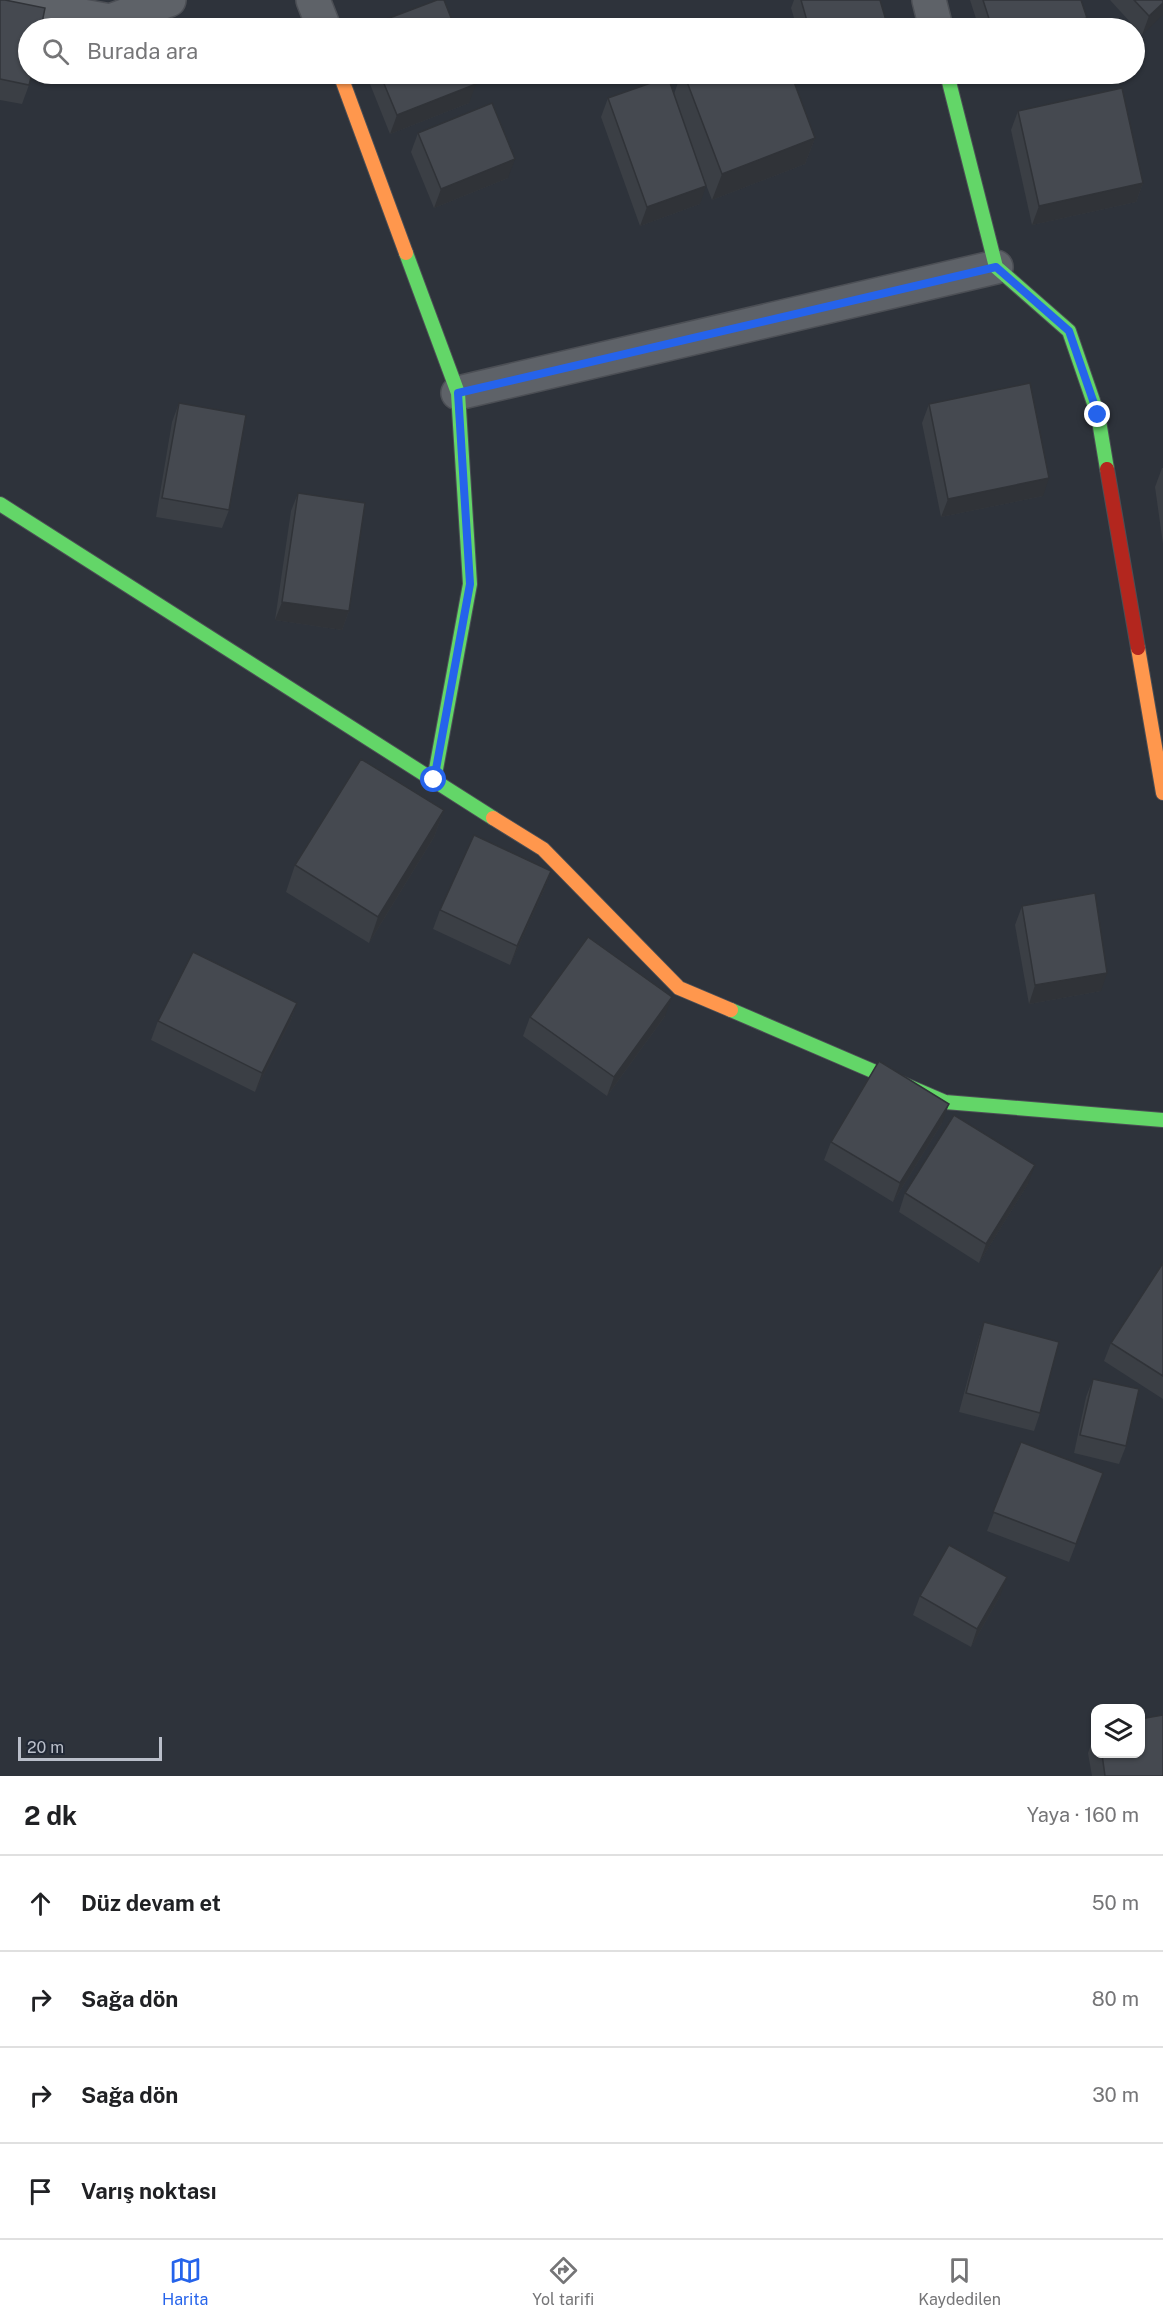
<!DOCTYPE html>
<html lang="tr">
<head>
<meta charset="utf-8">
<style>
	body { margin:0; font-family:"Public Sans",sans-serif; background:#f6f6f6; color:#202124 }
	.controls { position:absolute; right:18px; bottom:18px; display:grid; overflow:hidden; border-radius:12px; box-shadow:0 2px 4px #0004 }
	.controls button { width:54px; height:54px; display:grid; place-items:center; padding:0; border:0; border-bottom:2px solid #e0e0e0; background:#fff; color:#202124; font:30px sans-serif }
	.scale { position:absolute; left:18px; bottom:15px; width:144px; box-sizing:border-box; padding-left:6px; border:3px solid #babfca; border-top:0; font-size:16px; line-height:21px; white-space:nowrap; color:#babfca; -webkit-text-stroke:4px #222936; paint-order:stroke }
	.stop { position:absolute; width:18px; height:18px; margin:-14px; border:4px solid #2563eb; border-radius:50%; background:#fff }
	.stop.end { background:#2563eb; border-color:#fff; box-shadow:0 2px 6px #0008 }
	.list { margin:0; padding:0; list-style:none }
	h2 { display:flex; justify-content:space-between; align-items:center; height:78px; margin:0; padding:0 24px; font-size:26px }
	h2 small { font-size:20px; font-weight:400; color:#757577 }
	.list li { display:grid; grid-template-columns:39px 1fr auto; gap:18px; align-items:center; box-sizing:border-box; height:96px; padding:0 24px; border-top:2px solid #e0e0e0 }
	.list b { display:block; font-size:22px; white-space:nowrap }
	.list em { font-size:20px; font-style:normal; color:#757577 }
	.icon { flex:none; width:33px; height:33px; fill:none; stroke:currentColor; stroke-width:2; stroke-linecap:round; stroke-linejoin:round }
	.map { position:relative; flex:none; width:1163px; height:1776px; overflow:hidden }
	.search { position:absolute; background:#fff; box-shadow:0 2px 4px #0004; left:18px; right:18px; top:18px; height:66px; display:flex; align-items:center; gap:15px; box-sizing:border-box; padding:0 21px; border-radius:33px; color:#757577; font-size:22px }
	.sheet { height:462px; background:#fff }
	nav { display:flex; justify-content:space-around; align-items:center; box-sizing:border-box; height:84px; border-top:2px solid #e0e0e0; background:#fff; font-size:16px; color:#757577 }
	nav a { display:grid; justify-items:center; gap:3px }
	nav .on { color:#2563eb }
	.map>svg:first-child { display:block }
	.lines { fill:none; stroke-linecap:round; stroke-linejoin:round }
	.street-casing { stroke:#4c4f55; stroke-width:36 }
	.fast-casing { stroke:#4c4f55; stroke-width:16 }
	.slow-casing { stroke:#4c4f55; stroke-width:16 }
	.jam-casing { stroke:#4c4f55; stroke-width:16 }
	.street { stroke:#5e6268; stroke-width:33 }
	.fast { stroke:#63d668; stroke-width:14 }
	.slow { stroke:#ff974d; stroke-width:14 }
	.jam { stroke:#b3261e; stroke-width:14 }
	.wall { fill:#3b3f45 }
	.shaded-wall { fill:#303338 }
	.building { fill:#454950; stroke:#303338; stroke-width:1.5 }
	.route { stroke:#2563eb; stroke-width:8 }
</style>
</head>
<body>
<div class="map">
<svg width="1163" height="1776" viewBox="0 0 1163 1776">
	<rect width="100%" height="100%" fill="#2e333b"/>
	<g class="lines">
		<!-- street casing -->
		<g class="street-casing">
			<g id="street">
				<path d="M 313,0 L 324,28"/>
				<path d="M 929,0 L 936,28"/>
				<path d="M 0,1 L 110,21 L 169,0"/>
				<path d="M 458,393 L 996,267"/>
			</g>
		</g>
		<!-- fast casing -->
		<g class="fast-casing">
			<g id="fast">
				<path d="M 947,74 L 996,267 L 1069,331 L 1098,415 L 1107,469"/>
				<path d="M 406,253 L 458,393 L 470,584 L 434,780"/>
				<path d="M 0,504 L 493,818"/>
				<path d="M 731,1010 L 945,1102 L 1163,1120"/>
			</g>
		</g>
		<!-- slow casing -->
		<g class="slow-casing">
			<g id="slow">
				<path d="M 340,74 L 406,253"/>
				<path d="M 1138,648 L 1163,793"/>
				<path d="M 493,818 L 543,849 L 679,988 L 731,1010"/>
			</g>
		</g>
		<!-- jam casing -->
		<g class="jam-casing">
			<path id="jam" d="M 1107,469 L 1138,648"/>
		</g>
		<!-- street -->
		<use href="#street" class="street"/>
		<!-- fast -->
		<use href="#fast" class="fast"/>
		<!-- slow -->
		<use href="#slow" class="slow"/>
		<!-- jam -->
		<use href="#jam" class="jam"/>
	</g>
	<!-- wall -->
	<g class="wall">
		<path d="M 0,0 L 29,85 L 22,104 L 0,100 Z"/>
		<path d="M 794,0 L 880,0 L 887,24 L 886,28 L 797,28 L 791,8 Z"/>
		<path d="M 970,0 L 1081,0 L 1087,18 L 1083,28 L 979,28 Z"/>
		<path d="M 1110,0 L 1163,0 L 1142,35 Z"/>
		<path d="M 366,74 L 472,74 L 469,103 L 390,134 Z"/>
		<path d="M 681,74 L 791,74 L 815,138 L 805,164 L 712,200 L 703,177 L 700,204 L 640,226 L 601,117 L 608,98 L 674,94 Z"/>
		<path d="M 1018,111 L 1143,183 L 1136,202 L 1032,225 L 1011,130 Z"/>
		<path d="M 418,133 L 508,178 L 434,208 L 411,152 Z"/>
		<path d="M 179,403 L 229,510 L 222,528 L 156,517 L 172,422 Z"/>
		<path d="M 929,404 L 1043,496 L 941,517 L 922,423 Z"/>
		<path d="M 1162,468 L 1163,468 L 1163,544 L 1155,487 Z"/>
		<path d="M 298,493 L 349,611 L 342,630 L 275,620 L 291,511 Z"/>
		<path d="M 444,810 L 434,837 L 369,943 L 286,892 L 295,865 Z"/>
		<path d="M 551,871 L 544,890 L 510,965 L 433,929 L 440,910 Z"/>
		<path d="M 1022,906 L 1101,991 L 1029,1004 L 1015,925 Z"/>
		<path d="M 297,1003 L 290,1022 L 255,1092 L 151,1040 L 158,1021 Z"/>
		<path d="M 665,1016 L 607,1096 L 523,1036 L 530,1017 Z"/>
		<path d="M 942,1123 L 893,1202 L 824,1160 L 831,1142 Z"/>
		<path d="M 1028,1184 L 979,1263 L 899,1212 L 905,1193 Z"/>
		<path d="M 1163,1263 L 1163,1399 L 1104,1361 L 1111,1343 Z"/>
		<path d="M 984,1322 L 1040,1413 L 1034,1431 L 959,1412 L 978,1341 Z"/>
		<path d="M 1093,1379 L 1126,1446 L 1119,1464 L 1074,1453 L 1086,1397 Z"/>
		<path d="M 1021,1442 L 1103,1473 L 1069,1562 L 987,1531 Z"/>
		<path d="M 920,1596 L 1000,1596 L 971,1647 L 913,1615 Z"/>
		<path d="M 1095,1732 L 1095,1754 L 1140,1754 L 1163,1776 L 1092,1776 L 1088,1753 Z"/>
	</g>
	<!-- shaded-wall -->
	<g class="shaded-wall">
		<path d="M 1163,3 L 1163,15 L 1142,35 L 1149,16 Z"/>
		<path d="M 1087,18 L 1083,28 L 1053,28 Z"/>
		<path d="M 887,24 L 886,28 L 873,28 Z"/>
		<path d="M 476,84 L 469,103 L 390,134 L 397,115 Z"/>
		<path d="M 815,138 L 805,164 L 712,200 L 722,174 Z"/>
		<path d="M 515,159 L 508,178 L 434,208 L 441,189 Z"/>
		<path d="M 1143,183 L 1136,202 L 1032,225 L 1039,206 Z"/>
		<path d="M 706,186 L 700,204 L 640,226 L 647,207 Z"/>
		<path d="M 1049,478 L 1043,496 L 941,517 L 948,499 Z"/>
		<path d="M 282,602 L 349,611 L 342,630 L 275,620 Z"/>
		<path d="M 444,810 L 434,837 L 369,943 L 378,917 Z"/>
		<path d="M 551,871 L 544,890 L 510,965 L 517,946 Z"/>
		<path d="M 1107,973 L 1101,991 L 1029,1004 L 1035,985 Z"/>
		<path d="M 672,997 L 665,1016 L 607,1096 L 614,1077 Z"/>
		<path d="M 297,1003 L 290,1022 L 255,1092 L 262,1073 Z"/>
		<path d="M 949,1104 L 942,1123 L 893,1202 L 900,1183 Z"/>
		<path d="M 1035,1165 L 1028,1184 L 979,1263 L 986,1244 Z"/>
		<path d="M 1007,1577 L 1000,1596 L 971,1647 L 977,1629 Z"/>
	</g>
	<!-- building -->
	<g class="building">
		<path d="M 0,0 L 5,0 L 45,8 L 41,28 L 28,28 L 28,74 L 32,74 L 29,85 L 0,79 Z"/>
		<path d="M 437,0 L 444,0 L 455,28 L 363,28 Z"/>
		<path d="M 801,0 L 880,0 L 887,24 L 873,28 L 809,28 Z"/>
		<path d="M 983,0 L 1081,0 L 1087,18 L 1053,28 L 992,28 Z"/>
		<path d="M 1134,0 L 1163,0 L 1163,3 L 1149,16 Z"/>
		<path d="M 380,74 L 472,74 L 476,84 L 397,115 Z"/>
		<path d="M 684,74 L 791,74 L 815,138 L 722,174 Z"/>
		<path d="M 668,77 L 706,186 L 647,207 L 608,98 Z"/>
		<path d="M 1122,88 L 1143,183 L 1039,206 L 1018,111 Z"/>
		<path d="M 492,103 L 515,159 L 441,189 L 418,133 Z"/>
		<path d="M 1030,383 L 1049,478 L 948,499 L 929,404 Z"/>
		<path d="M 179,403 L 246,415 L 229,510 L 162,498 Z"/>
		<path d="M 298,493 L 365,503 L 349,611 L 282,602 Z"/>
		<path d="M 361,759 L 444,810 L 378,917 L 295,865 Z"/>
		<path d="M 474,835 L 551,871 L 517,946 L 440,910 Z"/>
		<path d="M 1095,893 L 1107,973 L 1035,985 L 1022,906 Z"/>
		<path d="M 588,937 L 672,997 L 614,1077 L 530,1017 Z"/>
		<path d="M 193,952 L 297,1003 L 262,1073 L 158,1021 Z"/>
		<path d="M 879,1061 L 949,1104 L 900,1183 L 831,1142 Z"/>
		<path d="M 954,1115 L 1035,1165 L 986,1244 L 905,1193 Z"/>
		<path d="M 1163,1263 L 1163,1376 L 1111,1343 Z"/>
		<path d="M 984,1322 L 1059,1342 L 1040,1413 L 966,1393 Z"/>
		<path d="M 1093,1379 L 1139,1389 L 1126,1446 L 1080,1435 Z"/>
		<path d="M 1021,1442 L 1103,1473 L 1076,1544 L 993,1512 Z"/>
		<path d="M 949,1545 L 1007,1577 L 977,1629 L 920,1596 Z"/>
		<path d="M 1163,1715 L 1163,1776 L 1105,1776 L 1102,1754 L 1140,1754 L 1140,1719 Z"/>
	</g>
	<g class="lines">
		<!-- route -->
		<path class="route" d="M 434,780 L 470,584 L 458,393 L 996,267 L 1069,331 L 1098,415"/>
	</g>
</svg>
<div class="controls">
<button><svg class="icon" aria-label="layers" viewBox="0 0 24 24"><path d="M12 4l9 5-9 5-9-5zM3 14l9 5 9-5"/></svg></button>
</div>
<div class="scale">20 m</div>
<div class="stop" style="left:434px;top:780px"></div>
<div class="stop end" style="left:1098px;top:415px"></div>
<div class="search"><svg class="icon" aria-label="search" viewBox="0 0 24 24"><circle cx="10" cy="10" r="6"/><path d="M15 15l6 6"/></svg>Burada ara</div>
</div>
<section class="sheet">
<h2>2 dk<small>Yaya · 160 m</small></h2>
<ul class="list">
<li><svg class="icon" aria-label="ahead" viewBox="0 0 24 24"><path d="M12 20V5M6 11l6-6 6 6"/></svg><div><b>Düz devam et</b></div><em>50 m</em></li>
<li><svg class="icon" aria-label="right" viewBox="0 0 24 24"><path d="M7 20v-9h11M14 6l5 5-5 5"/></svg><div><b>Sağa dön</b></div><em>80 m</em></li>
<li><svg class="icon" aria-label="right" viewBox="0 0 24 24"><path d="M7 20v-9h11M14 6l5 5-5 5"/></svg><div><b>Sağa dön</b></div><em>30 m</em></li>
<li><svg class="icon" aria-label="arrive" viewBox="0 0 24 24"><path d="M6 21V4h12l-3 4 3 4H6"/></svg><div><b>Varış noktası</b></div></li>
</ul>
</section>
<nav>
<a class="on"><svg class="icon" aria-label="map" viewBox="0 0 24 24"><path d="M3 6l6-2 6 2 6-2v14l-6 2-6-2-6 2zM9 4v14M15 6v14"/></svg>Harita</a>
<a><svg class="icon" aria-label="directions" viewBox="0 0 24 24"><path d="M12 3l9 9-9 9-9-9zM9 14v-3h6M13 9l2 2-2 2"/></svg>Yol tarifi</a>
<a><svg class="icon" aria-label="saved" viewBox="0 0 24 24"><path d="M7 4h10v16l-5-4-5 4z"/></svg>Kaydedilen</a>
</nav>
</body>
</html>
